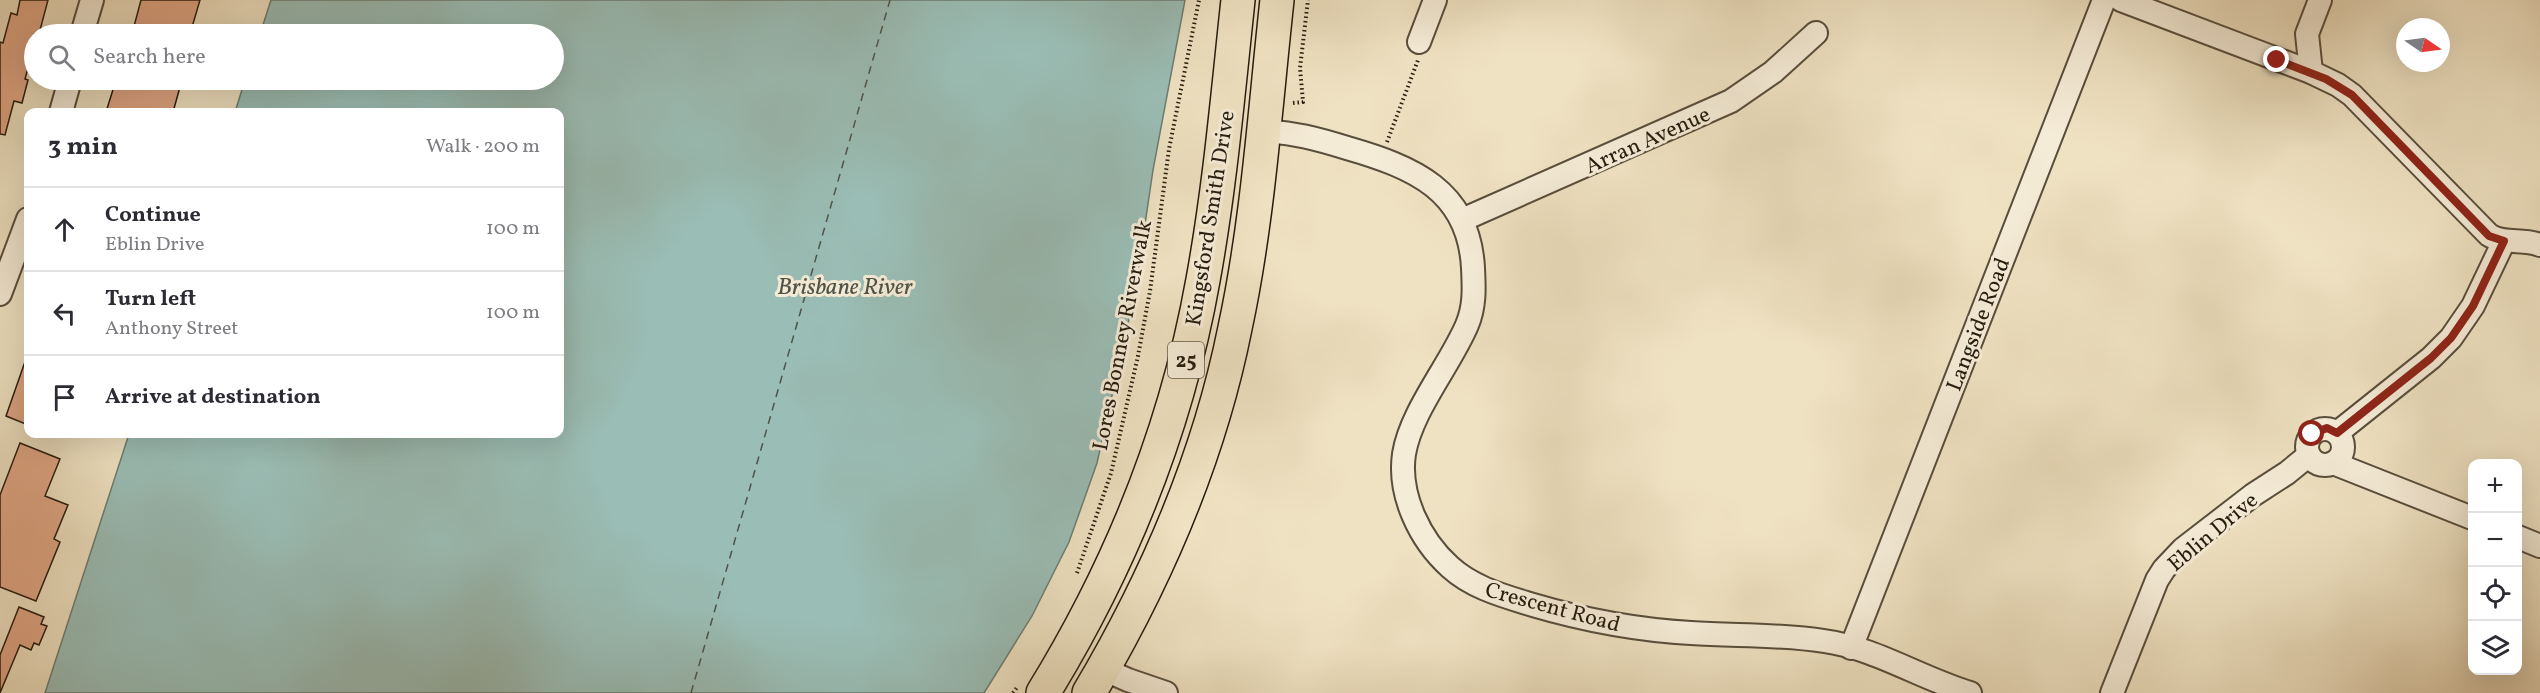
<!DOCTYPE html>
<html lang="en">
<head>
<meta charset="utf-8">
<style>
	body { margin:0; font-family:Vollkorn,serif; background:#f7f7f7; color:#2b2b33 }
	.controls { position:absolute; right:18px; bottom:18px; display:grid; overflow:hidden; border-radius:12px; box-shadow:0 6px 24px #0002 }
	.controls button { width:54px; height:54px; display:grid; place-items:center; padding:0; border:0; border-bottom:2px solid #e1e1e2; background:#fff; color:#2b2b33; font:30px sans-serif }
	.compass { position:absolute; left:2396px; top:18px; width:54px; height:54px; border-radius:50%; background:#fff; box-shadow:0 6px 24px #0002; rotate:103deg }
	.stop { position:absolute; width:18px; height:18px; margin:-14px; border:4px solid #8f2418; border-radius:50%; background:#fff }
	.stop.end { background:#8f2418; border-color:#fff; box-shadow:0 2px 6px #0008 }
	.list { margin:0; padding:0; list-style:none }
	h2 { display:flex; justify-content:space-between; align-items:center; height:78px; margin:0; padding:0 24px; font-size:26px }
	h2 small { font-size:20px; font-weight:400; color:#7c7c81 }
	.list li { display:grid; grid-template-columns:39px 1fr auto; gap:18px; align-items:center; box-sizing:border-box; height:84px; padding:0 24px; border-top:2px solid #e1e1e2 }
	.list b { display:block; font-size:22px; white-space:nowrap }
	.list p { margin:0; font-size:20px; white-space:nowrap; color:#7c7c81 }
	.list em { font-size:20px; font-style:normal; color:#7c7c81 }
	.icon { flex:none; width:33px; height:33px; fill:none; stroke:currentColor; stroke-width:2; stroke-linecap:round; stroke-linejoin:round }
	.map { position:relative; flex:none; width:2540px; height:693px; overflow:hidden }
	.search { position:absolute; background:#fff; box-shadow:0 6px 24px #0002; left:24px; top:24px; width:540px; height:66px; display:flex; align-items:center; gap:15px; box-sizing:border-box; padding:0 21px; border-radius:33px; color:#7c7c81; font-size:22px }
	.panel { position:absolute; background:#fff; box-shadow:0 6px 24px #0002; left:24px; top:108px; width:540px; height:330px; border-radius:12px }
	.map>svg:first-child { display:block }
	.water { fill:#9abdb5; stroke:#6c7d73; stroke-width:1.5 }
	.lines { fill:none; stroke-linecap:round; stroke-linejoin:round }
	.ferry { stroke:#4f5449; stroke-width:1.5; stroke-dasharray:8 6; stroke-linecap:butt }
	.building { fill:#e0a786; stroke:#261c0f; stroke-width:1.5 }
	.street-casing { stroke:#584e3c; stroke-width:26 }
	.highway-casing { stroke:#261c0f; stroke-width:36 }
	.path { stroke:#261c0f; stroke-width:4; stroke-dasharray:1.5 3; stroke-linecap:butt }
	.street { stroke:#f5ecd7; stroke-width:22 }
	.highway { stroke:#efe2c2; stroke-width:33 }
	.route { stroke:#8f2418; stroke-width:8 }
	.labels { text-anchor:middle; stroke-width:6; stroke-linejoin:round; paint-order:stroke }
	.shield { fill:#f5ecd7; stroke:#645a4b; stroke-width:1.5 }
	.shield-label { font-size:21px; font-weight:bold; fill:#261c0f }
	.street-label { font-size:22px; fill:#261c0f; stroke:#f5ecd7 }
	.water-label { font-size:24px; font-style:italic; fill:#4f5449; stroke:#f5ecd7 }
</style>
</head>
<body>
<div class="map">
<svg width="2540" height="693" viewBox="0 0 2540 693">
	<rect width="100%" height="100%" fill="#efe2c2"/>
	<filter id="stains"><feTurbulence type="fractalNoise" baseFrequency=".00333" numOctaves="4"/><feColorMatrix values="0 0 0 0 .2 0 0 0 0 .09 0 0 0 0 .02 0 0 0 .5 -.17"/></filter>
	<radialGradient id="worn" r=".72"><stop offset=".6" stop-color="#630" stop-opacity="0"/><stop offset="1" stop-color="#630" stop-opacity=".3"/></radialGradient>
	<!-- water -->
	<path class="water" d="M 271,0 L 1185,0 L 1153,170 L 1135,292 L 1097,463 L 1069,542 L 1032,616 L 984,693 L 45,693 L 129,434 L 560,434 L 560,112 L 235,112 L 245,80 L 554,80 L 554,34 L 260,34 Z"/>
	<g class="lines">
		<!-- ferry -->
		<path class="ferry" d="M 691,693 L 890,0"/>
	</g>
	<!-- building -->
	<g class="building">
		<path d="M 20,0 L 48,0 L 39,34 L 34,34 L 34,46 L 25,79 L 28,80 L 22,103 L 14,101 L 5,135 L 0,134 L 0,42 L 3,43 L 11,13 L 17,15 Z"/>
		<path d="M 141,0 L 200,0 L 190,34 L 132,34 Z"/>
		<path d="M 116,80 L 182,80 L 173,112 L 106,112 Z"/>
		<path d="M 27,356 L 28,356 L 28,425 L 6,416 Z"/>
		<path d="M 20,443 L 60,459 L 45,496 L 68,505 L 54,539 L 60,542 L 36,601 L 0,587 L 0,495 Z"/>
		<path d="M 19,607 L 44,617 L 41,624 L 47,626 L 39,645 L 34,643 L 31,650 L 20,645 L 0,693 L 0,655 Z"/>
	</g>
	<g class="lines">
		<!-- street casing -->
		<g class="street-casing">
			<g id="street">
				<path d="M 2121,0 L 2311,72 L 2338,85 L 2352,95 L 2489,235 C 2505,245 2523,238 2540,245"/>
				<path d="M 82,34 L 92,0"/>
				<path d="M 1419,42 L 1435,0"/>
				<path d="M 2311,72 L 2307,34 L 2320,0"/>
				<path d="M 61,112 L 70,80"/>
				<path d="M 1262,131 C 1292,132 1318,139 1347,148 C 1413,167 1469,190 1473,268 C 1474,288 1475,306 1467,325 C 1450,365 1411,411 1404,454 C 1398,495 1420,540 1450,567 C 1473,588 1504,596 1533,605 C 1584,620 1638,630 1691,633 C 1735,636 1780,634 1824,641 C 1875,648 1920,678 1970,693"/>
				<path d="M 1462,220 L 1731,101 L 1773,72 L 1816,33"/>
				<path d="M 0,294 L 28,219"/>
				<circle cx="2325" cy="447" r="18"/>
				<path d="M 2337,433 L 2431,358 L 2451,338 L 2473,306 L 2504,241"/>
				<path d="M 2333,463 L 2472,518"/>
				<path d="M 2518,537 L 2540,546"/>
				<path d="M 1851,648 L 2104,0"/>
				<path d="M 1103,669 L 1128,680 L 1166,693"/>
				<path d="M 2112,693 L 2157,580 L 2164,569 L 2183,549 L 2253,495 L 2287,473 L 2309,455"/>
			</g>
		</g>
		<!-- highway casing -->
		<g class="highway-casing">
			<g id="highway">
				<path d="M 1043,693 C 1121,566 1177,426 1203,280 C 1220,187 1228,93 1238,0"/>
				<path d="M 1089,693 C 1156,580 1209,458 1235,328 C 1258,221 1265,109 1277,0"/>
			</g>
		</g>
		<!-- path -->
		<g class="path">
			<path d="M 1293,103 L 1303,102 L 1300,68 L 1308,0"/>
			<path d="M 1387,142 L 1418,60"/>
			<path d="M 1077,573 L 1111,473 L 1138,356 L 1150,291 L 1169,149 L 1199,0"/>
			<path d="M 1013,693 L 1018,686"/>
		</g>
		<!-- street -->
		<use href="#street" class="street"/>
		<!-- highway -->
		<use href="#highway" class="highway"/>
	</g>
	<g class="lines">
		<!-- route -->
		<path class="route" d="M 2277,60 L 2326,79 L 2352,95 L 2489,236 L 2504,241 L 2473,306 L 2451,338 L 2431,358 L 2337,433 L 2327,428 L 2312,434"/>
	</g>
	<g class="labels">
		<!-- shield labels -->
		<rect class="shield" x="1168" y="342" width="36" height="36" rx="4.5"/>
		<g class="shield-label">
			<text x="1186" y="367">25</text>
		</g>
		<!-- street labels -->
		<g class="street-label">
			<text transform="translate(1647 139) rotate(-24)" y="8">Arran Avenue</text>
			<text transform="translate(1209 218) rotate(-81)" y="8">Kingsford Smith Drive</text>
			<text transform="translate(1977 324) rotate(-69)" y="8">Langside Road</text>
			<text transform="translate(1121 335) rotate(-79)" y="8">Lores Bonney Riverwalk</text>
			<text transform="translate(2212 531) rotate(-40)" y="8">Eblin Drive</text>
			<text transform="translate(1553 606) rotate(15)" y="8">Crescent Road</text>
		</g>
		<!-- water labels -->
		<g class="water-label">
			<text x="845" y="294">Brisbane River</text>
		</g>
	</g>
	<rect width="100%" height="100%" filter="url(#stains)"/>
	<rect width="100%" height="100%" fill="url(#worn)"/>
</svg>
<div class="controls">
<button>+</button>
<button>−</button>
<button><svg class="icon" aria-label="locate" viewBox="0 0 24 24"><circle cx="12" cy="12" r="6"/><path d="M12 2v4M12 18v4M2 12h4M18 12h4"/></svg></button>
<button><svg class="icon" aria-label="layers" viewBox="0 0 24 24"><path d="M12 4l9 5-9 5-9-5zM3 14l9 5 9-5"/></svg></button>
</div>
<svg class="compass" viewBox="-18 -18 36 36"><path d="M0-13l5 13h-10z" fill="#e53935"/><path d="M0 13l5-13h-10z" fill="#7c7c81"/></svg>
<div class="stop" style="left:2312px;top:434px"></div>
<div class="stop end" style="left:2277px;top:60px"></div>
<div class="search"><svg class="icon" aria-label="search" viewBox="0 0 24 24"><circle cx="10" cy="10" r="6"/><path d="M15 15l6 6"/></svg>Search here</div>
<section class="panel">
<h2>3 min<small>Walk · 200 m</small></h2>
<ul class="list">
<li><svg class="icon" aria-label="ahead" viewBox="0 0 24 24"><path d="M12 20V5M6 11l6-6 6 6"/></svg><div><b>Continue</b><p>Eblin Drive</p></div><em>100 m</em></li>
<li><svg class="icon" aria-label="left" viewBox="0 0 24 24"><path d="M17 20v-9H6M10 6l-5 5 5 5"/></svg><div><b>Turn left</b><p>Anthony Street</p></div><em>100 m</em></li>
<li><svg class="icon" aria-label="arrive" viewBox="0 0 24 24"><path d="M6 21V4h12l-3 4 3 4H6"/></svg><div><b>Arrive at destination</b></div></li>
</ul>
</section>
</div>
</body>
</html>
